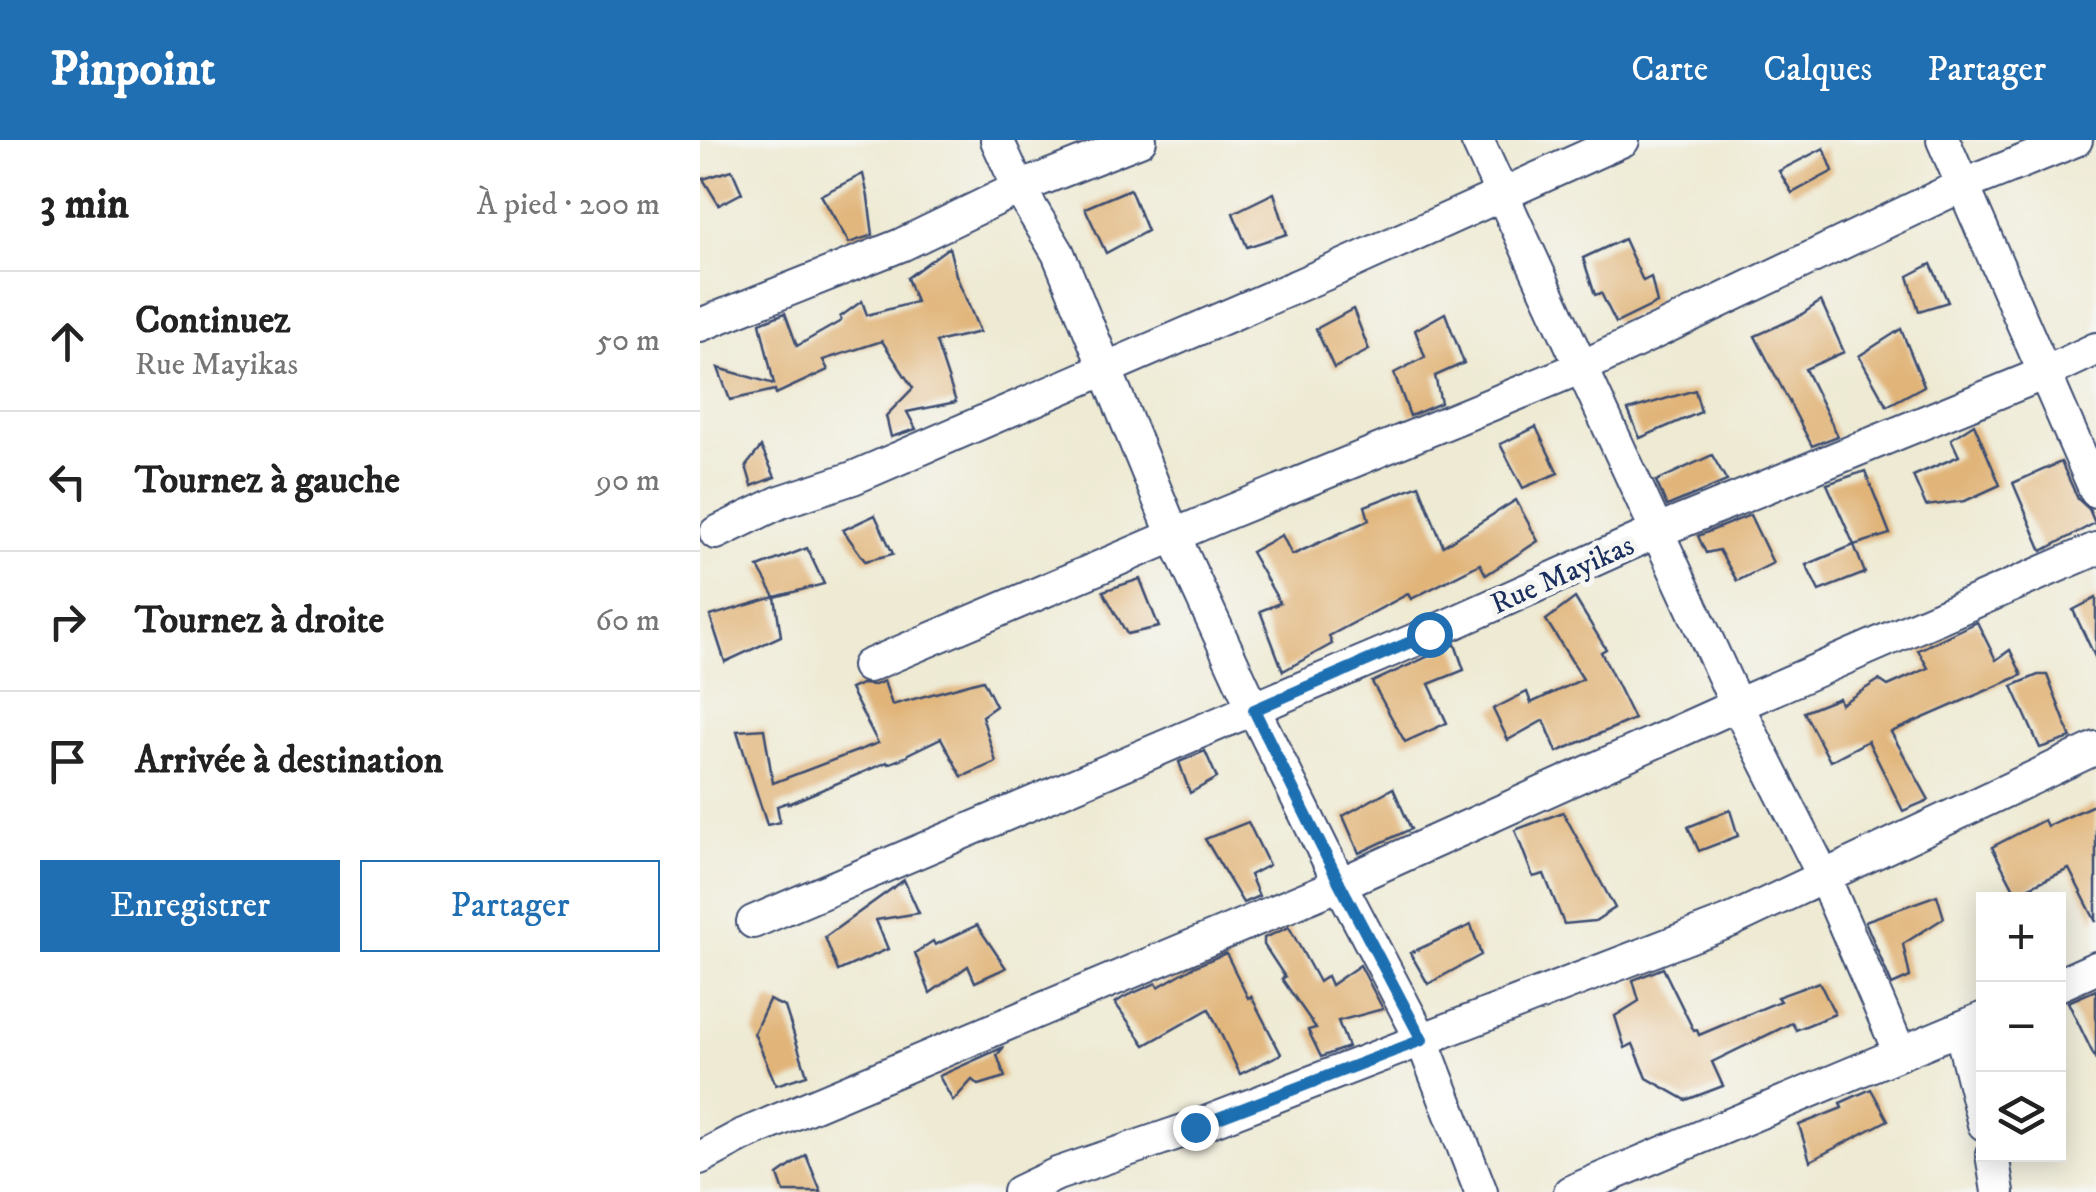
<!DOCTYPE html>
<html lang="fr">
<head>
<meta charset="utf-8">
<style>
	body { margin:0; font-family:"IM FELL DW Pica",serif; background:#f2f2f2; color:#222 }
	.controls { position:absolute; right:30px; bottom:30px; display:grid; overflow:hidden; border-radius:0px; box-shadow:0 5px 25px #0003 }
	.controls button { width:90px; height:90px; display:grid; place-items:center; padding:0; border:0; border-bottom:2px solid #e0e0e0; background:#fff; color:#222; font:50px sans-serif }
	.stop { position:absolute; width:30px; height:30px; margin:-22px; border:8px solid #1f6fb2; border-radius:50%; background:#fff }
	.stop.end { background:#1f6fb2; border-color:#fff; box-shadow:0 2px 10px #0008 }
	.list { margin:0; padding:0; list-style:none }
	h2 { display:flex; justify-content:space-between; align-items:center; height:130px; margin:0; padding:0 40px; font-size:42px }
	h2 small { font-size:32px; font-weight:400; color:#767676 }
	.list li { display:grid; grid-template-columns:65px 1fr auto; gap:30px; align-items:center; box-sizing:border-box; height:140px; padding:0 40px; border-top:2px solid #e0e0e0 }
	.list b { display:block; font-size:38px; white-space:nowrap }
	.list p { margin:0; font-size:32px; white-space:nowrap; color:#767676 }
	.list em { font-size:32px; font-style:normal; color:#767676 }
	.actions { display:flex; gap:20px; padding:30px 40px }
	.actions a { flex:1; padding:22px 0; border:2px solid #1f6fb2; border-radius:0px; text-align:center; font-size:35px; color:#1f6fb2 }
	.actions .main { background:#1f6fb2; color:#fff }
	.icon { flex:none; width:55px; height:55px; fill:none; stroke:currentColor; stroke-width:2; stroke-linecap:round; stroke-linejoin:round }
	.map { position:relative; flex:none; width:1396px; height:1052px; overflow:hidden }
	header { display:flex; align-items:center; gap:60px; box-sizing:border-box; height:140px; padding:0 50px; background:#1f6fb2; color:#fff }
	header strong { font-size:48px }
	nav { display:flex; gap:55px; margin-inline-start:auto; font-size:35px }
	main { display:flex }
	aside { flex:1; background:#fff }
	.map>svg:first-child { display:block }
	.building { fill:#e1b57a }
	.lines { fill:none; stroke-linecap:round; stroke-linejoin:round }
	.minor-casing { stroke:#3b4b70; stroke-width:36 }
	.minor { stroke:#fff; stroke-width:32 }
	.route { stroke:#1f6fb2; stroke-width:12 }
	.labels { text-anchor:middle; stroke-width:10; stroke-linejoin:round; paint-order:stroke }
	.street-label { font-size:30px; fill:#1b2f5e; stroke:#f6f6f2 }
</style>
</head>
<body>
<header>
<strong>Pinpoint</strong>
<nav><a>Carte</a><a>Calques</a><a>Partager</a></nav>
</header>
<main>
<aside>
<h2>3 min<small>À pied · 200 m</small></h2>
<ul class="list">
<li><svg class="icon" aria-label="ahead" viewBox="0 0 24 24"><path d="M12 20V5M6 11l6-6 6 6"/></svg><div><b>Continuez</b><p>Rue Mayikas</p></div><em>50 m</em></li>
<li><svg class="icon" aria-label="left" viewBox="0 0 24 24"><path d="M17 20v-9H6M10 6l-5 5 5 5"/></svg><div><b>Tournez à gauche</b></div><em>90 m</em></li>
<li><svg class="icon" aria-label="right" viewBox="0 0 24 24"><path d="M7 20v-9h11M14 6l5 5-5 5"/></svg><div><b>Tournez à droite</b></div><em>60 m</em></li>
<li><svg class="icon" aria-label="arrive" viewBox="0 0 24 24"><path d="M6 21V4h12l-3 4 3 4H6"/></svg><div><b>Arrivée à destination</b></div></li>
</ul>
<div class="actions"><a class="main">Enregistrer</a><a>Partager</a></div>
</aside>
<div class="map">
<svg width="1396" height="1052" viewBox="0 0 1396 1052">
	<rect width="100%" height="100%" fill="#f6f6f2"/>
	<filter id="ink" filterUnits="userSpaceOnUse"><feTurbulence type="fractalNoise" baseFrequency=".01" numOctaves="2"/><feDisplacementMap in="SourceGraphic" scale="20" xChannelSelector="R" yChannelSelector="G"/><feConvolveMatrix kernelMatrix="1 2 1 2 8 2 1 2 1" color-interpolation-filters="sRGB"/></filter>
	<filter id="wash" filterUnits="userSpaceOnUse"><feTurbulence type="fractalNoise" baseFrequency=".0048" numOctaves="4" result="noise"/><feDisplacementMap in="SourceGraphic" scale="40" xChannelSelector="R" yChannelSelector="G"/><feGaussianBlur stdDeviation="2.25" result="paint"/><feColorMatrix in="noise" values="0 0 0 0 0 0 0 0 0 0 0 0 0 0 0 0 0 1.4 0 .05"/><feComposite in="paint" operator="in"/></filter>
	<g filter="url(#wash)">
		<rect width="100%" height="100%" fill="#eeead3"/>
		<g id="blocks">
			<!-- building -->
			<g class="building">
				<path d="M 1124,8 L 1133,31 L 1092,53 L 1079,31 Z"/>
				<path d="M 32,30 L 42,53 L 19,65 L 3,39 Z"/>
				<path d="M 163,34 L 168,57 L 173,95 L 149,103 L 121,55 Z"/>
				<path d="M 430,49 L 447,91 L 406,113 L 385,68 Z"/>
				<path d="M 574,53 L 587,94 L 547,107 L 533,73 Z"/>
				<path d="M 924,99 L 943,141 L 951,137 L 957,163 L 916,183 L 901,153 L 895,155 L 883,118 Z"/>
				<path d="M 249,107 L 256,135 L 280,192 L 236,202 L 256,262 L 207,272 L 216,289 L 191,297 L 186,276 L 213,248 L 182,201 L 123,220 L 128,230 L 76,254 L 75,250 L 30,260 L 18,228 L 74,244 L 60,183 L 85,173 L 97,206 L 141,181 L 140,177 L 162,161 L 167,175 L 216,162 L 207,138 Z"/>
				<path d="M 1231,124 L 1248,162 L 1219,171 L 1208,136 Z"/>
				<path d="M 1121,161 L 1144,212 L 1105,229 L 1138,296 L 1112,306 L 1055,196 L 1098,177 Z"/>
				<path d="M 653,169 L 669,210 L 634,228 L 616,189 Z"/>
				<path d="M 745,173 L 764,223 L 735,236 L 741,263 L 710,276 L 694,233 L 725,217 L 715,190 Z"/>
				<path d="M 1201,189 L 1224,246 L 1187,266 L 1159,216 Z"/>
				<path d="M 995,250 L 1001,272 L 940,298 L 928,270 Z"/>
				<path d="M 1274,284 L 1300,345 L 1265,361 L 1226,366 L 1213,336 L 1259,316 L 1251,299 Z"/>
				<path d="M 836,287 L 858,333 L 823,348 L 800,304 Z"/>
				<path d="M 61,307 L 75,337 L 52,346 L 46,326 Z"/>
				<path d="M 1012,315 L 1027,341 L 967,366 L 956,341 Z"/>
				<path d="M 1361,322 L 1378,359 L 1389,369 L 1395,383 L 1342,411 L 1313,343 Z"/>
				<path d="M 1165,331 L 1190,394 L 1154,405 L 1127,344 Z"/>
				<path d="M 719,345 L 743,406 L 816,360 L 838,401 L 786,435 L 780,424 L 711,459 L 708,454 L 629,496 L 632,504 L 583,531 L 560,471 L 580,463 L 551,412 L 582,395 L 592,415 L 669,380 L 665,366 Z"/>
				<path d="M 175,375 L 193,414 L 165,421 L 143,390 Z"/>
				<path d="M 1050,375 L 1073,423 L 1037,441 L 1019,410 L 1006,413 L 998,396 Z"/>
				<path d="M 1154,405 L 1165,433 L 1119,451 L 1106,425 Z"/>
				<path d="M 107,408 L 124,444 L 75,457 L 58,427 Z"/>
				<path d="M 440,439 L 459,487 L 427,494 L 403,451 Z"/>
				<path d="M 75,457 L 81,496 L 25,522 L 10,476 Z"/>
				<path d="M 875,458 L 906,509 L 901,512 L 934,579 L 857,612 L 844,580 L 808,600 L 793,569 L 827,552 L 831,563 L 883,539 L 846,480 Z"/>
				<path d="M 1396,458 L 1396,519 L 1373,470 Z"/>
				<path d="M 1277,482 L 1296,520 L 1310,510 L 1322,535 L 1191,592 L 1229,660 L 1203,671 L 1168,601 L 1130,621 L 1104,572 L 1139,558 L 1141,564 L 1179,540 L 1188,546 L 1228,528 L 1218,510 Z"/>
				<path d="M 755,504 L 764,530 L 729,544 L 747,583 L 705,602 L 672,542 Z"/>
				<path d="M 1338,535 L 1347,535 L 1371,598 L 1340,608 L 1312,546 Z"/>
				<path d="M 283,540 L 296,566 L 282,576 L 296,622 L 262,637 L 241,598 L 208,614 L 208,616 L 188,624 L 187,622 L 88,664 L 88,662 L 77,666 L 80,682 L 67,685 L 37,591 L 64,589 L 73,643 L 178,603 L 150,549 L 161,544 L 175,545 L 184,541 L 192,565 Z"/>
				<path d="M 505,611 L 517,638 L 490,653 L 479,622 Z"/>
				<path d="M 693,648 L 711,689 L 659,713 L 643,676 Z"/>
				<path d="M 1396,664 L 1396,782 L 1369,729 L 1316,753 L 1292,707 L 1344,680 L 1347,686 Z"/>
				<path d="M 1030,670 L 1038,696 L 999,711 L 988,687 Z"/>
				<path d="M 863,672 L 915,768 L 895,781 L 864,784 L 844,734 L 833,737 L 815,690 Z"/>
				<path d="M 548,682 L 569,725 L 550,735 L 559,756 L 543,763 L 505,699 Z"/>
				<path d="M 204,740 L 219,773 L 176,780 L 188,809 L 138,831 L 125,797 Z"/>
				<path d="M 1237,755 L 1244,778 L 1203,804 L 1210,837 L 1192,845 L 1165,781 Z"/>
				<path d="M 277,785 L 306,828 L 275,842 L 268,826 L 230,853 L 215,813 L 233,801 L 235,805 Z"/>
				<path d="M 771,785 L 781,815 L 728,844 L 710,813 Z"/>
				<path d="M 589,787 L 619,842 L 627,836 L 631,845 L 660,825 L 683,869 L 638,881 L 648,907 L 621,917 L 608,890 L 616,888 L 582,839 L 585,837 L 564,805 L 564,798 Z"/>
				<path d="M 526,813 L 548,858 L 551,856 L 581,914 L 540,934 L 509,869 L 445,905 L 415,863 L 424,857 L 456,843 L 458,847 L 493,827 Z"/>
				<path d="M 963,828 L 994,891 L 997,890 L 999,895 L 1080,861 L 1077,857 L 1119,842 L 1135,874 L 1096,890 L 1092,883 L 1012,922 L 1023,946 L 986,960 L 947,938 L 933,904 L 925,908 L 915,876 L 939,861 L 933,840 Z"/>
				<path d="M 1396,850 L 1396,920 L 1368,862 Z"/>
				<path d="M 69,860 L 85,867 L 107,935 L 76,945 L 54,893 Z"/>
				<path d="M 304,907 L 297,915 L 305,937 L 279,945 L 272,940 L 253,961 L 239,936 Z"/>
				<path d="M 1171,949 L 1188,980 L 1110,1021 L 1099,985 L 1142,968 L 1140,963 Z"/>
				<path d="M 106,1015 L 121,1052 L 84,1052 L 78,1035 Z"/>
			</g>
		</g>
	</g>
	<g filter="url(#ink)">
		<use href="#blocks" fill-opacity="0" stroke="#3b4b70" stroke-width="2.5"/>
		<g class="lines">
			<!-- minor casing -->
			<g class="minor-casing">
				<g id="minor">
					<path d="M 297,0 L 319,48 L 358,113 L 474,396 L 554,570 L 640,744 L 722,900 L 781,1052"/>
					<path d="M 777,0 L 1037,565 L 1124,737 L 1200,913"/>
					<path d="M 1243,0 L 1396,351"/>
					<path d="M 0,185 L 201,105 L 319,48 L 440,0"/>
					<path d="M 16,393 L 80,362 L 153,338 L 641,127 L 923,0"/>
					<path d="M 168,526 L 522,375 L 882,227 L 1261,46 L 1376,0"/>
					<path d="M 53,782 L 729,494 L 958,391 L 1345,233 L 1396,209"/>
					<path d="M 1358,845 L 1396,828"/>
					<path d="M 1260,888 L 1284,984"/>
					<path d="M 1292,1014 L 1298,1052"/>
					<path d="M 0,1018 L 43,995 L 640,744 L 1037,565 L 1396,409"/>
					<path d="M 319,1052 L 357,1034 L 495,987 L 1030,781 L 1396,608"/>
					<path d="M 870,1052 L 1284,878"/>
				</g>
			</g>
			<!-- minor -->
			<use href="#minor" class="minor"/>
		</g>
	</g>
	<g class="lines" filter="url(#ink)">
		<!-- route -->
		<path class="route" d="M 495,987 L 722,900 L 640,744 L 554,570 L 729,494"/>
	</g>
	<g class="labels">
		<!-- street labels -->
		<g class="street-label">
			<text transform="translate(862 434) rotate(-24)" y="10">Rue Mayikas</text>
		</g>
	</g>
</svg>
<div class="controls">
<button>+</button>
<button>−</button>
<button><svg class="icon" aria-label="layers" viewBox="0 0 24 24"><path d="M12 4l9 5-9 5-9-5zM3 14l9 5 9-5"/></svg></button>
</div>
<div class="stop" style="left:729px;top:494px"></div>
<div class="stop end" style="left:495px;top:987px"></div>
</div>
</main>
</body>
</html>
